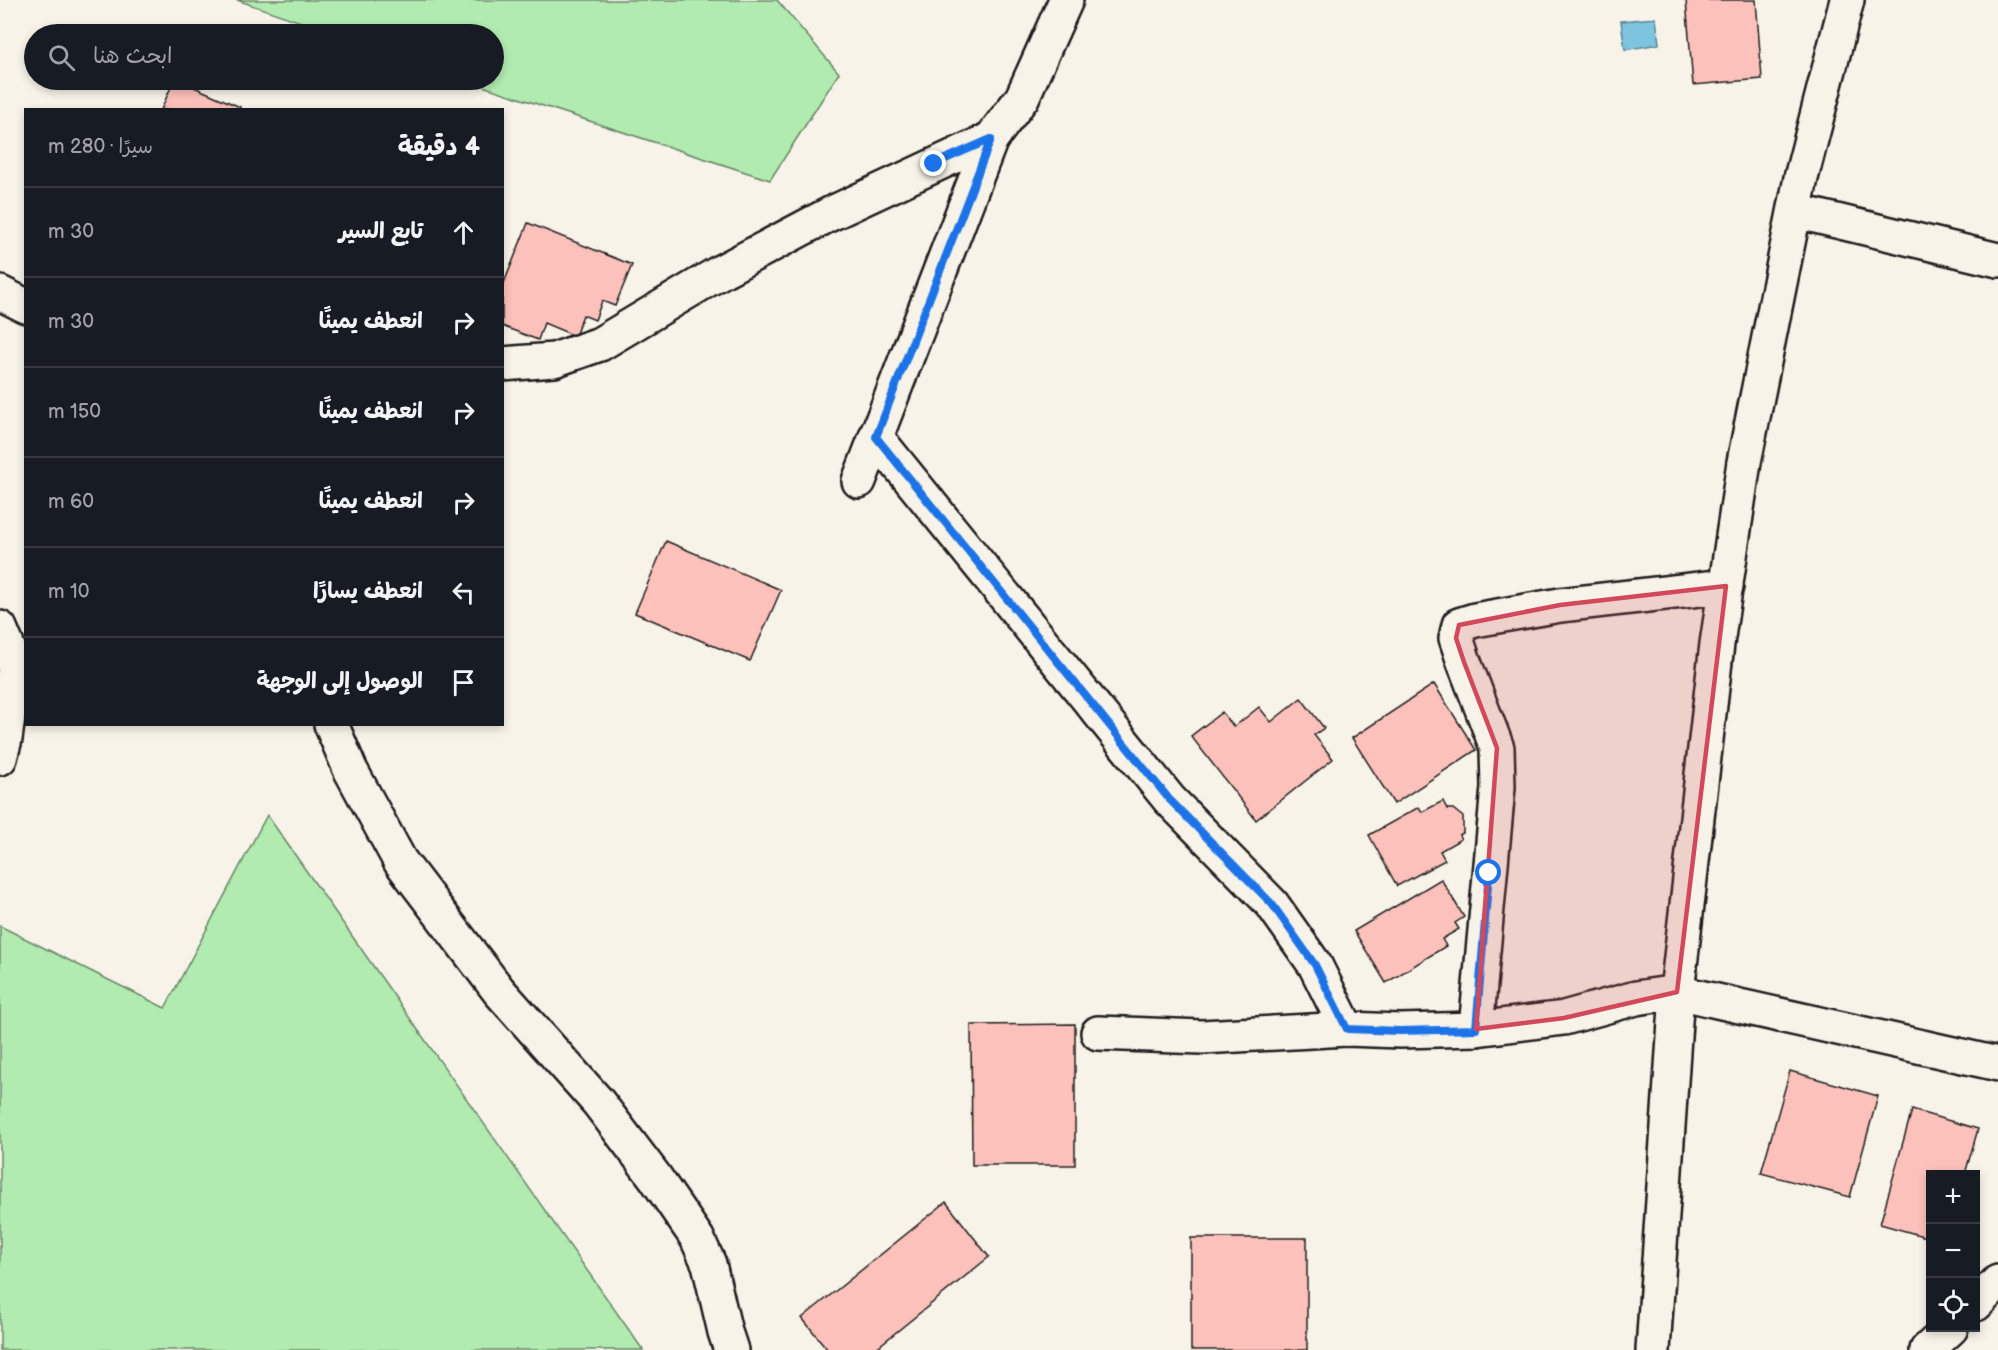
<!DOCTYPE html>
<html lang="ar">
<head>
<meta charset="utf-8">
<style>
	body { margin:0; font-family:"Balsamiq Sans","Playpen Sans Arabic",sans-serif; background:#242831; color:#f1f3f6; direction:rtl }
	.controls { position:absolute; right:18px; bottom:18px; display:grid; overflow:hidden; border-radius:0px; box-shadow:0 3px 9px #0003 }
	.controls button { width:54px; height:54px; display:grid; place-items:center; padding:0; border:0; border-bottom:2px solid #363941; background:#171b24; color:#f1f3f6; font:30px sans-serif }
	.stop { position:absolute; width:18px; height:18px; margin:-14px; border:4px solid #1a73e8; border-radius:50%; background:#fff }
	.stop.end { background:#1a73e8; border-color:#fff; box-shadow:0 2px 6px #0008 }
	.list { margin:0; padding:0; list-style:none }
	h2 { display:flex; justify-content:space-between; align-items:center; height:78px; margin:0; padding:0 24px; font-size:26px }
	h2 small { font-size:20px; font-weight:400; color:#9ea1a6 }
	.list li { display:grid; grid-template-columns:39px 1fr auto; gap:18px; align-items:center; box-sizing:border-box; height:90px; padding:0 24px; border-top:2px solid #363941 }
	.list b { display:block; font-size:22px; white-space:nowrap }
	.list em { font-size:20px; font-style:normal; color:#9ea1a6 }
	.icon { flex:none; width:33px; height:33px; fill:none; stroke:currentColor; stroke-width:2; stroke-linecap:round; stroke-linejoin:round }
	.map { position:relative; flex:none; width:1998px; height:1350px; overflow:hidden; direction:ltr }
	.search { position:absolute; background:#171b24; box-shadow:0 3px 9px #0003; left:24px; top:24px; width:480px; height:66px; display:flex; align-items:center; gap:15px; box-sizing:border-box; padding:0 21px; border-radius:33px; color:#9ea1a6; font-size:22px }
	.panel { position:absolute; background:#171b24; box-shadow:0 3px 9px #0003; left:24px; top:108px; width:480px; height:618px; border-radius:0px; direction:rtl }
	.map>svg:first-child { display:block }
	.green { fill:#b1ebb0; stroke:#668466; stroke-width:1.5 }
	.water { fill:#7ec4df; stroke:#578191; stroke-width:1.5 }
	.building { fill:#fdc1bb; stroke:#1c1c1c; stroke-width:1.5 }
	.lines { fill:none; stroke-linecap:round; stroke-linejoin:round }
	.minor-casing { stroke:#1c1c1c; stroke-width:38 }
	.minor { stroke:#f7f3e8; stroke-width:33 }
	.route { stroke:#1a73e8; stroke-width:8 }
	.marked { fill:#d1495b; fill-opacity:0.2; stroke:#d1495b; stroke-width:4.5; stroke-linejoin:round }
</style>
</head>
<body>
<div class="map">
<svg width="1998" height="1350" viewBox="0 0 1998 1350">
	<rect width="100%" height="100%" fill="#f7f3e8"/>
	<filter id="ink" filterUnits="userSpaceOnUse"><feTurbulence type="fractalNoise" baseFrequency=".0167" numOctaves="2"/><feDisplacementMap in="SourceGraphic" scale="12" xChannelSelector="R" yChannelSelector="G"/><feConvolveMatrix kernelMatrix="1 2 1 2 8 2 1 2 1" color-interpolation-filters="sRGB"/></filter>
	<g filter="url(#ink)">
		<!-- green -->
		<g class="green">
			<path d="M 237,0 L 777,0 L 839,73 L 770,180 L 464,80 L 494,80 L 494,34 L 336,34 Z"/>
			<path d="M 267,815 L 643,1350 L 0,1350 L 0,926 L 165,1008 Z"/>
		</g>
		<!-- water -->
		<path class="water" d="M 1656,18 L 1659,44 L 1625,50 L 1621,21 Z"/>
		<!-- building -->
		<g class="building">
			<path d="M 1686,0 L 1756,0 L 1762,79 L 1693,85 Z"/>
			<path d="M 174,80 L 178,80 L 240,107 L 239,110 L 161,110 Z"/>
			<path d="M 528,223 L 632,265 L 615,306 L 602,301 L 595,320 L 583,315 L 575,336 L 544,323 L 538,340 L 502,326 L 502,288 Z"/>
			<path d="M 666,541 L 781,590 L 750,661 L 635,613 Z"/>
			<path d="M 1434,684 L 1476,750 L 1394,804 L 1352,738 Z"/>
			<path d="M 1301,698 L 1324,728 L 1314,735 L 1333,759 L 1256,820 L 1191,736 L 1222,712 L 1234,727 L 1259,707 L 1271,722 Z"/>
			<path d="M 1443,801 L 1447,809 L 1453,809 L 1463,817 L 1463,833 L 1459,835 L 1461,839 L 1440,851 L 1445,860 L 1397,886 L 1369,835 L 1419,807 L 1422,812 Z"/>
			<path d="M 1441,879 L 1464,917 L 1455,923 L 1459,929 L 1442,939 L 1446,946 L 1386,983 L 1354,931 Z"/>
			<path d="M 1075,1024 L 1075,1165 L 972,1165 L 971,1025 Z"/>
			<path d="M 1790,1071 L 1878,1096 L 1850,1197 L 1761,1173 Z"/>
			<path d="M 1912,1110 L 1978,1129 L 1965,1174 L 1930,1174 L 1930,1238 L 1880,1224 Z"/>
			<path d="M 946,1202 L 989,1257 L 874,1350 L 828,1350 L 802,1318 Z"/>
			<rect x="1191" y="1238" width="116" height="112"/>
		</g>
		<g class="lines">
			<!-- minor casing -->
			<g class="minor-casing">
				<g id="minor">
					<path d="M 1795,211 L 1998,260"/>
					<path d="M 0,293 L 26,306"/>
					<path d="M 502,364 L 554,360 L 600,344 L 722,271 L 830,214 L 991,139 L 1022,98 L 1066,0"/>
					<path d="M 876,437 L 1169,799 L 1272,904 L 1315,965 L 1347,1029"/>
					<path d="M 859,481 L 991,139"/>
					<path d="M 0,628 L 15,664 L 5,739 L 0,758"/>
					<path d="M 331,724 L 350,769 L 400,861 L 499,991 L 598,1102 L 655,1177 L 697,1238 L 709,1264 L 725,1332 L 731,1350"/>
					<path d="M 1476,1029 L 1498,787 L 1497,748 L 1464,662 L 1456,638 L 1459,625 L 1475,620 L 1560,605 L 1726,586"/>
					<path d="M 1098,1033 L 1202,1037 L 1347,1029 L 1400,1031 L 1476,1029 L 1564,1018 L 1636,998 L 1677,992 L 1998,1064"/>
					<path d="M 1976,1304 L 1998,1282"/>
					<path d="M 1653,1350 L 1677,992 L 1717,644 L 1744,462 L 1801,178 L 1847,0"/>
					<path d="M 1927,1350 L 1951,1328"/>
				</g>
			</g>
			<!-- minor -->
			<use href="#minor" class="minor"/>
		</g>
	</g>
	<g class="lines" filter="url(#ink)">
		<!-- route -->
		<path class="route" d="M 934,164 L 991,139 L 876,437 L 1169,799 L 1272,904 L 1315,965 L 1347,1029 L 1400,1031 L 1476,1029 L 1489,873"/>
	</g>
	<!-- marked area -->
	<path class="marked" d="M 1726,586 L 1677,992 L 1564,1018 L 1476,1029 L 1497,748 L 1464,662 L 1456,638 L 1459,625 L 1560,605 Z"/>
</svg>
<div class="controls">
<button>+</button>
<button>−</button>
<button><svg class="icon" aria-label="locate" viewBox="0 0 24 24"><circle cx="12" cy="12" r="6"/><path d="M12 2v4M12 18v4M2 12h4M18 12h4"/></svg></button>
</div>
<div class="stop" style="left:1489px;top:873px"></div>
<div class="stop end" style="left:934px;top:164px"></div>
<div class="search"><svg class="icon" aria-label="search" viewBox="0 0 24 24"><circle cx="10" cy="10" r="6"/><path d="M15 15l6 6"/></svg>ابحث هنا</div>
<section class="panel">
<h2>4 دقيقة<small>سيرًا · 280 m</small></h2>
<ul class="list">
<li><svg class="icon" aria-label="ahead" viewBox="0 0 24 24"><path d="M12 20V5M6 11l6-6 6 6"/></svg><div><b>تابع السير</b></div><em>30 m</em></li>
<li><svg class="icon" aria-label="right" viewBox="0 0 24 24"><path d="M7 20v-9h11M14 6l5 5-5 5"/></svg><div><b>انعطف يمينًا</b></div><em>30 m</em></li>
<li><svg class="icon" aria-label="right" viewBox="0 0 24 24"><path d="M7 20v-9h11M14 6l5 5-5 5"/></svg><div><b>انعطف يمينًا</b></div><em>150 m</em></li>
<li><svg class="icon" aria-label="right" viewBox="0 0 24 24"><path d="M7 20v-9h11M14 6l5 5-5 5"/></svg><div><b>انعطف يمينًا</b></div><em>60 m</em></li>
<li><svg class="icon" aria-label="left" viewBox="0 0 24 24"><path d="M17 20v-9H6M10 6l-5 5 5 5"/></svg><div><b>انعطف يسارًا</b></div><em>10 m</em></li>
<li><svg class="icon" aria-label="arrive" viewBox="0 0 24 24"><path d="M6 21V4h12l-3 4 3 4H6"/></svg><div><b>الوصول إلى الوجهة</b></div></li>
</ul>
</section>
</div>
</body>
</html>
